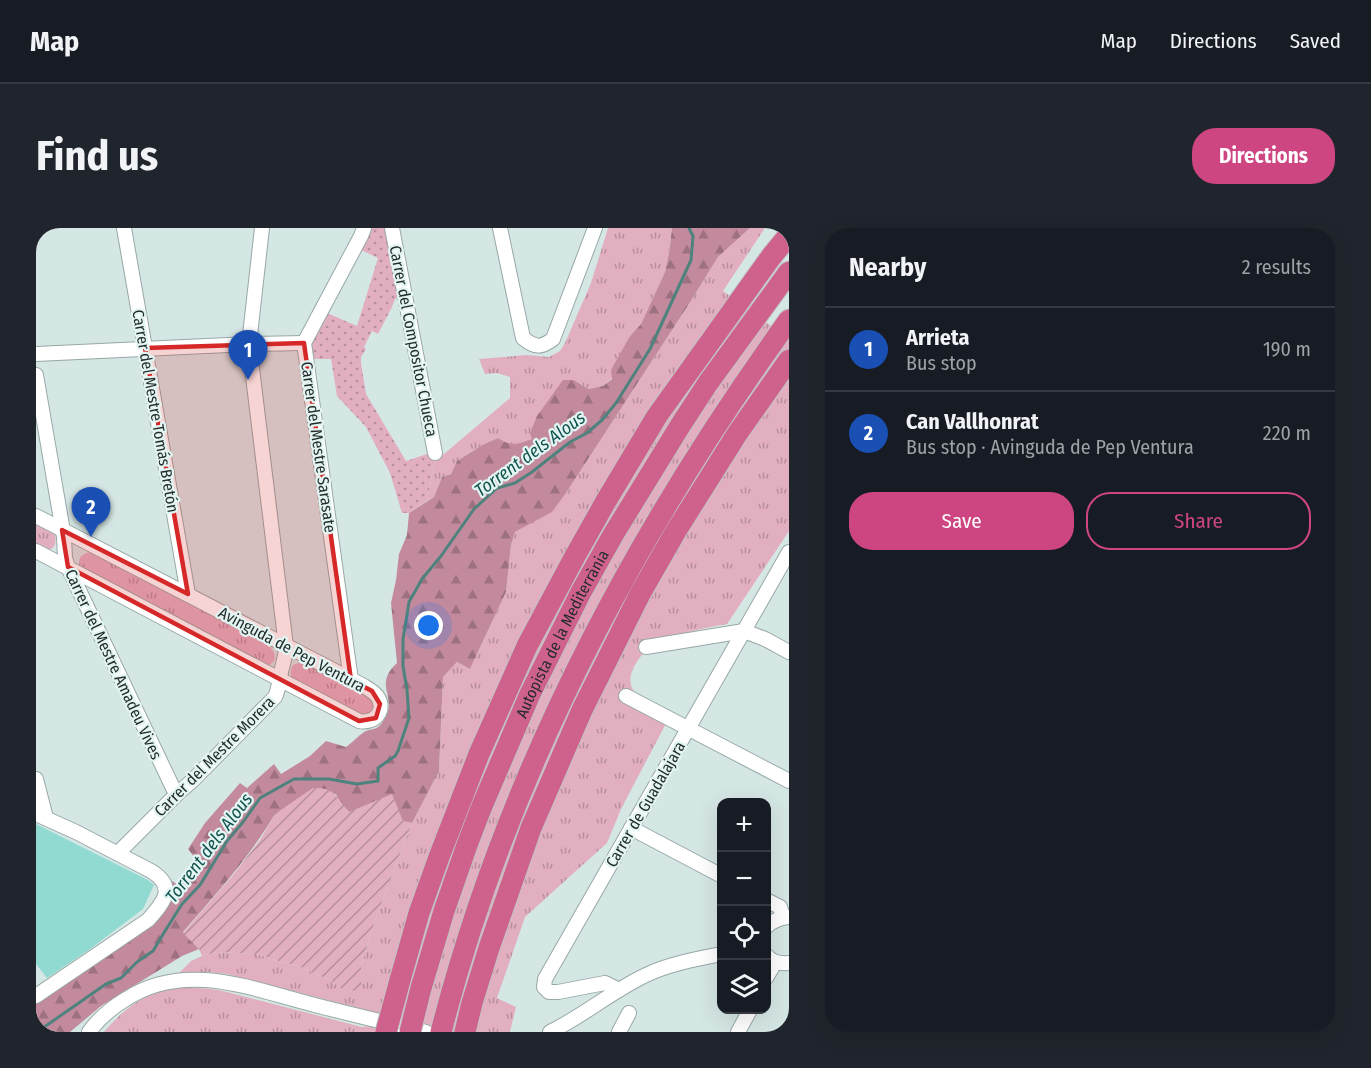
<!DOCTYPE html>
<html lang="en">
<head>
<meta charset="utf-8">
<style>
	body { margin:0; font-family:"Fira Sans Condensed",sans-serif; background:#20242c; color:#f1f3f6 }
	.controls { position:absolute; right:18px; bottom:18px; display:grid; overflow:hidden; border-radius:12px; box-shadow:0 6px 24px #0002 }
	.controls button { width:54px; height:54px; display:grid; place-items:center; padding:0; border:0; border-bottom:2px solid #363941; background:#171b24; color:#f1f3f6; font:30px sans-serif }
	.you { position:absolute; left:393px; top:398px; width:21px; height:21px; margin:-15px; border:4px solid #fff; border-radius:50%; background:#1a73e8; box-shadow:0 0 0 9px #1a73e833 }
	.badge { display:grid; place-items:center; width:39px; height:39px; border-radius:50%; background:#cd4581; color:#fff; font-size:20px; font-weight:700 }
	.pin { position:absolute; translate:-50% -50px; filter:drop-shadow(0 2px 3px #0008) }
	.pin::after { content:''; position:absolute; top:32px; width:21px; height:18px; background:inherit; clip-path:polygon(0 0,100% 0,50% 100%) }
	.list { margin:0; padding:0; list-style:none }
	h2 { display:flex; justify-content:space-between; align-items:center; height:78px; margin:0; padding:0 24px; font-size:26px }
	h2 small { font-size:20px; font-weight:400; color:#9ea1a6 }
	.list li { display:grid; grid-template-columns:39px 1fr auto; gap:18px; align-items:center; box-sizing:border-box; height:84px; padding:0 24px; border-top:2px solid #363941 }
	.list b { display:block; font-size:22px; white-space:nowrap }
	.list p { margin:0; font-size:20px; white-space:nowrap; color:#9ea1a6 }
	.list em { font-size:20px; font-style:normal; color:#9ea1a6 }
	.actions { display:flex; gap:12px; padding:18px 24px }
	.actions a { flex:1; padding:14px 0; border:2px solid #cd4581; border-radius:24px; text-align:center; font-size:21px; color:#cd4581 }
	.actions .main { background:#cd4581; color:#fff }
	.icon { flex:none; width:33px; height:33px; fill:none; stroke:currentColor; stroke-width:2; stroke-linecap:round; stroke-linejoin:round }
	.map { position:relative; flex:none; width:753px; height:804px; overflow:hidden; border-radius:24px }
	header { display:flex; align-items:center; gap:36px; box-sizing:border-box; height:84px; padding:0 30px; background:#171b24; border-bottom:2px solid #363941 }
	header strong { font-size:28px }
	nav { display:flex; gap:33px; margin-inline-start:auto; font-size:21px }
	.intro { display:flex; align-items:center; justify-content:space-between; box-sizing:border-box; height:144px; padding:0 36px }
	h1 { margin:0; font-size:42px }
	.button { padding:15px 27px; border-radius:24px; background:#cd4581; color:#fff; font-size:21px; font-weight:700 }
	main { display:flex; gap:36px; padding:0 36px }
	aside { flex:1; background:#171b24; border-radius:24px; box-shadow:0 6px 24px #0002 }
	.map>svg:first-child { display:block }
	.grass { fill:url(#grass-tufts) }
	.forest { fill:url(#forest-firs) }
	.park { fill:url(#park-dots) }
	.garden { fill:url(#garden-furrows) }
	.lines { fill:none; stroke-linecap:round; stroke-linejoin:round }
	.stream { stroke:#4d827d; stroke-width:3 }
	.building { fill:#90dad2 }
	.minor-casing { stroke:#97a8a6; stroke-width:16 }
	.highway-casing { stroke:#c2c4c4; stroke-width:23 }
	.minor { stroke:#fff; stroke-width:14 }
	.highway { stroke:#cf618d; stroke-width:21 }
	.highway-bridge-casing { stroke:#c2c4c4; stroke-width:23; stroke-linecap:butt }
	.highway-bridge { stroke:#cf618d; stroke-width:21 }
	.marked { fill:#d62828; fill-opacity:0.2; stroke:#d62828; stroke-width:4.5; stroke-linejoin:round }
	.labels { text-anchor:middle; stroke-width:4.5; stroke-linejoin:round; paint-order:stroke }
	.street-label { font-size:16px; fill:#252c2c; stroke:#e2f5f2 }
	.water-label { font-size:18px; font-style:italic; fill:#12524e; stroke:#e2f5f2 }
</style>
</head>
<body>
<header>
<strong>Map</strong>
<nav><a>Map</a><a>Directions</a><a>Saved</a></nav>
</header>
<div class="intro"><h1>Find us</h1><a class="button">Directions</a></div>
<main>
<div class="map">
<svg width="753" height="804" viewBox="0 0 753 804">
	<defs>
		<pattern id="grass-tufts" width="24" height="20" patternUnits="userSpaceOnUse" patternTransform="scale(1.5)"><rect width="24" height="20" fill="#e2afc0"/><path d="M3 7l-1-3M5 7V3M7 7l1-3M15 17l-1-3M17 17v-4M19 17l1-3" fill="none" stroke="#b78f9c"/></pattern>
		<pattern id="forest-firs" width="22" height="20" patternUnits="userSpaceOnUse" patternTransform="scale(1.5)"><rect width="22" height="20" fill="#c38a9e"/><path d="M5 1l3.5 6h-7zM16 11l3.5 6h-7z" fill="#9e7181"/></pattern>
		<pattern id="park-dots" width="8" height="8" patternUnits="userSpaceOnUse" patternTransform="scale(1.5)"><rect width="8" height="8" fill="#e2afc0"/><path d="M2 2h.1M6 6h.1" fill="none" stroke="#b78f9c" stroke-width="1.8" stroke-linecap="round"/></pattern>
		<pattern id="garden-furrows" width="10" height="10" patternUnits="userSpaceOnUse" patternTransform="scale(1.5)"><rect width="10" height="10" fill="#e2afc0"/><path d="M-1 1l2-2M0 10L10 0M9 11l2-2" fill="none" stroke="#b78f9c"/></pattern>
	</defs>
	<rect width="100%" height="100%" fill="#d5e7e5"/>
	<!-- grass -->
	<g class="grass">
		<path d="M 572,0 L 636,0 L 633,25 L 629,44 L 605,96 L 594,108 L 576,150 L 567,158 L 552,161 L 538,152 L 497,211 L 484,216 L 470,216 L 462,210 L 448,216 L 421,233 L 415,246 L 406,249 L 398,269 L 391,273 L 398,236 L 402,231 L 474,170 L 474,149 L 461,145 L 449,146 L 443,131 L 491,127 L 513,129 L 524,123 L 529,115 L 555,55 Z"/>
		<path d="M 714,0 L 729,0 L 687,63 L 753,111 L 753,303 L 691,396 C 668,400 636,406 616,418 C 608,423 602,431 598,439 C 593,448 593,457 599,465 C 608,475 623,480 635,486 L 585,581 L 571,615 L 489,689 L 461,770 L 480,779 L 474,804 L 68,804 C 103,763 134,754 187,763 L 326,799 L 335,798 L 338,784 L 191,746 L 173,744 L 143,745 L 155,733 L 166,728 L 181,724 L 221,726 L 245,734 L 263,738 L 275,744 L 294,752 L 307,762 L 325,762 L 325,737 L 341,687 L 376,595 L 403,543 L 407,449 L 421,434 L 434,441 L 470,364 L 475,317 L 479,304 L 516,283 L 530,265 L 653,76 L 682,29 Z"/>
		<path d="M 0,294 L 19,306 C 22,323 13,324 0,318 Z"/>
		<path d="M 55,324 L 229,415 C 239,421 245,435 229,438 L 44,339 C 41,330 46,325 55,324 Z"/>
		<path d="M 262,435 L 272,437 L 335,469 C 339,476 340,480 335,486 L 327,488 L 257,453 C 254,446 254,443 257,437 Z"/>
	</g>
	<!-- forest -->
	<path class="forest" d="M 636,0 L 714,0 L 682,29 L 653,76 L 530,265 L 516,284 L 479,304 L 475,317 L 470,364 L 434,441 L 421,434 L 407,449 L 403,543 L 376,595 L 313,584 L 303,573 L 300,566 L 239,586 C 213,630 180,666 147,704 L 163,721 L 146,728 L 65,778 L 34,804 L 0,804 L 0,774 L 110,698 L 132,651 L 145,658 L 163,635 L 152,621 L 169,595 L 204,555 L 211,560 L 238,536 L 245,546 L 274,528 L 290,513 L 310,519 C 316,515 322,508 328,504 C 338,499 340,504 348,492 C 363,469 336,458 361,435 L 355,375 L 360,352 L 363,326 L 371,307 L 373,285 L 398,269 L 406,249 L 415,246 L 421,233 L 448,216 L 462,210 C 475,219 482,216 496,211 L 494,205 L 501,188 L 527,152 L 538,152 L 552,161 L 567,158 L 576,151 L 575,142 L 594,108 L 605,96 L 629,44 L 633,25 Z"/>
	<!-- park -->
	<path class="park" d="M 334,0 L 352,0 L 363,69 L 359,71 L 356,79 L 342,106 L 336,103 L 328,119 L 330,121 L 325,129 L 325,135 L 330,166 L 370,233 L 391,226 L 399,225 L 402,231 L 398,236 L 391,273 L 373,285 L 366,285 L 354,245 L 330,199 L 301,168 L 295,131 L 277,131 L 275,120 L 276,116 L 291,85 L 321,98 L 342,30 L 323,21 Z"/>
	<!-- garden -->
	<path class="garden" d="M 277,560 C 299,559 301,570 313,584 L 356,566 L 367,593 L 376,595 L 341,687 L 325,737 L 325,763 L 307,762 L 294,752 L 275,744 L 263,738 L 245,734 L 221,726 L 181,724 L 166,728 L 163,721 L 147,705 L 197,647 L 224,612 L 239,586 Z"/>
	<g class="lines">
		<!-- stream -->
		<path class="stream" d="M 1,804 L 70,756 L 85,750 L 101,734 L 117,723 L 129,703 L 146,676 L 164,657 L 191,613 L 207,594 L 224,570 L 258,551 L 293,551 L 321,556 L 342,553 L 342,540 L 359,528 L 362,523 L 373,490 L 371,462 L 367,438 L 367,411 L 373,374 L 386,351 L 405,328 L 438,281 L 449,271 L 461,260 L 479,255 L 496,244 L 534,214 L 551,205 L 566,192 L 580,175 L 614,121 L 655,32 L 657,8 L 653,0"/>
	</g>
	<!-- building -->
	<path class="building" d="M 0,596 L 112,652 L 118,657 L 107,681 L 54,721 L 11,750 L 0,736 Z"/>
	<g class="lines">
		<!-- minor casing -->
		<g class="minor-casing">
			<g id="minor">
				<path d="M 88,0 L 152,366"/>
				<path d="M 356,0 L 399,225"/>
				<path d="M 464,0 L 487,110 C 499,120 505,120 517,111 L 559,0"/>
				<path d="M 0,126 L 213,116 L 268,115"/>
				<path d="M 0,147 L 28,309 L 29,330 L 32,339 L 137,560 L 141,566"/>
				<path d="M 0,288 L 328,458 C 332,461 337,463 341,468 C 351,482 339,496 323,493 L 0,323"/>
				<path d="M 610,419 L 708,403 L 729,411 L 753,424"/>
				<path d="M 315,452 L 268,115 L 325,8 L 328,0"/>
				<path d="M 590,468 L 753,553"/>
				<path d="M 0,551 L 10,590"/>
				<path d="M 0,586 L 40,604 L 115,643 C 141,659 128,674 112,692 L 0,768"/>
				<path d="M 595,600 L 686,648"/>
				<path d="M 82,625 L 141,566 L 157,552 L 239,469 C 243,461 243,452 245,444 C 247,435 250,427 250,418 L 213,116 L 226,0"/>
				<path d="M 730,672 L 744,679 L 746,686 L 745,690"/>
				<path d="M 730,699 C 737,692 744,690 753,689"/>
				<path d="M 730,727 C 736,735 744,736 753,735"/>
				<path d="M 730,750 L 736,740 L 736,733"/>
				<path d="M 583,762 L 569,755 L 522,764 L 513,764 L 508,759 L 509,751 L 753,324"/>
				<path d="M 53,804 C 63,790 75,780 90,771 C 148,733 214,760 275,776 C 313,786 352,795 390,804"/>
				<path d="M 514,804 C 547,788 576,763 610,747 C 633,736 660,731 686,726"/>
				<path d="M 583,804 L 593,785"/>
				<path d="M 702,804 L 714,782"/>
			</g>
		</g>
		<!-- highway casing -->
		<g class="highway-casing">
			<g id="highway">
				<path d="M 364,752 L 383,685 L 403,629 L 443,526 L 491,418 L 538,330 L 570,273 L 621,188 L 735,29 L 753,7"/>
				<path id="s1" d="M 385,760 L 408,683 L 431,617 L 446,578 L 494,466 L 545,364 L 577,307 L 644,198 L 672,155 L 753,44"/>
				<path d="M 405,804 C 471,546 597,308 753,92"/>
				<path d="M 429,804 L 436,775 L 453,720 L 495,600 L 546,482 L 604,366 L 640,303 L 701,206 L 753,132"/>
			</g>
		</g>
		<!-- minor -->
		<use href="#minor" class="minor"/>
		<!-- highway -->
		<use href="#highway" class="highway"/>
		<!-- highway-bridge casing -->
		<g class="highway-bridge-casing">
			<g id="highway-bridge">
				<path d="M 350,804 L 364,752"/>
				<path d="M 374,804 L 385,760"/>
			</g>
		</g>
		<!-- highway-bridge -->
		<use href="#highway-bridge" class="highway-bridge"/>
	</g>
	<!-- marked area -->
	<path class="marked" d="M 268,115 L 315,452 L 336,463 L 344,476 L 340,490 L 323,493 L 32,339 L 26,302 L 152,366 L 109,120 Z"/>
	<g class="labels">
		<!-- street labels -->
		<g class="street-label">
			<text transform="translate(378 113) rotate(79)" y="6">Carrer del Compositor Chueca</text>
			<text transform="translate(120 183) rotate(80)" y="6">Carrer del Mestre Tomás Bretón</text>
			<text transform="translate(283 219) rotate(82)" y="6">Carrer del Mestre Sarasate</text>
			<text dy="6" stroke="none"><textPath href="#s1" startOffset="382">Autopista de la Mediterrània</textPath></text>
			<text transform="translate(256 421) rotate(28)" y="6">Avinguda de Pep Ventura</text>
			<text transform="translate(78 436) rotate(65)" y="6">Carrer del Mestre Amadeu Vives</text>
			<text transform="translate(178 528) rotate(-45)" y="6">Carrer del Mestre Morera</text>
			<text transform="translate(609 576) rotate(-60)" y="6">Carrer de Guadalajara</text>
		</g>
		<!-- water labels -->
		<g class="water-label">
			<text transform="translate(494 226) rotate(-36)" y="6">Torrent dels Alous</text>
			<text transform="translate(173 620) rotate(-53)" y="6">Torrent dels Alous</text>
		</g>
	</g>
</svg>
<div class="controls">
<button>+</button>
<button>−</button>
<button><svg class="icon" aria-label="locate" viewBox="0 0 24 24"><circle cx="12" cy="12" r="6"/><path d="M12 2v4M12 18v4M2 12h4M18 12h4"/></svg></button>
<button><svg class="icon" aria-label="layers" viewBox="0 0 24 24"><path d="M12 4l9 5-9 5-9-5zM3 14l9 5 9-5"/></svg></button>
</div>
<div class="you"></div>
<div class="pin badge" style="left:212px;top:152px;background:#1a4fb4">1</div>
<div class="pin badge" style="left:55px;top:309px;background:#1a4fb4">2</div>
</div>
<aside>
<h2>Nearby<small>2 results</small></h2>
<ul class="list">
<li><span class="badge" style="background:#1a4fb4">1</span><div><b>Arrieta</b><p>Bus stop</p></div><em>190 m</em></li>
<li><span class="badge" style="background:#1a4fb4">2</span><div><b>Can Vallhonrat</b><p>Bus stop · Avinguda de Pep Ventura</p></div><em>220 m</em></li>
</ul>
<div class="actions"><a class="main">Save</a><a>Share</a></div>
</aside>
</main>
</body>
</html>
